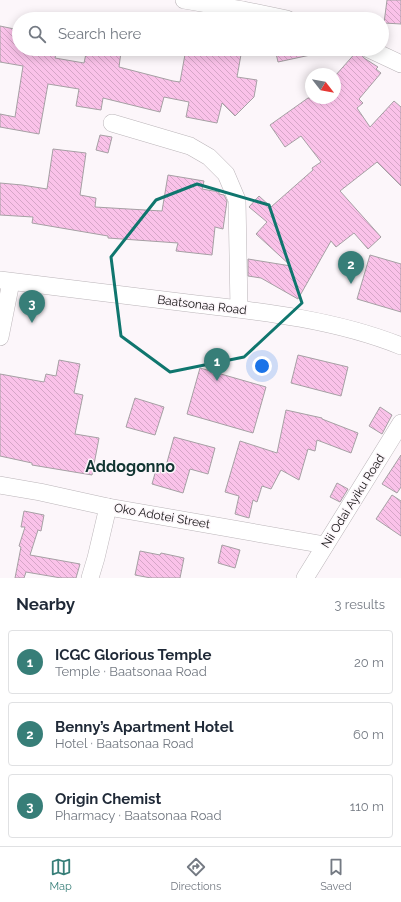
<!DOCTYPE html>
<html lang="en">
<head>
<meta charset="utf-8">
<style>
	body { margin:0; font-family:Raleway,sans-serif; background:#f6f6f7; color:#1f2937 }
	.compass { position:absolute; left:305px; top:68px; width:36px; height:36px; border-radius:50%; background:#fff; box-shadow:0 2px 10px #0003; rotate:121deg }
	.you { position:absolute; left:262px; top:366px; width:14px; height:14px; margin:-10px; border:3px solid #fff; border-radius:50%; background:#1a73e8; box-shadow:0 0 0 6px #1a73e833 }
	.badge { display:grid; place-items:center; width:26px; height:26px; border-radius:50%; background:#377e78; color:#fff; font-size:13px; font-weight:700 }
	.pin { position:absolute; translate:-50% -33px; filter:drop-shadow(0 1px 2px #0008) }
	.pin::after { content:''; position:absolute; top:21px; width:14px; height:12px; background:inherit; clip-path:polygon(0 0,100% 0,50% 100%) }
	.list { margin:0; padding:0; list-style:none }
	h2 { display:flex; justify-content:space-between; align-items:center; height:52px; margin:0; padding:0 16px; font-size:17px }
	h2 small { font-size:13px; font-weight:400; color:#747a83 }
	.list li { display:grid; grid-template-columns:26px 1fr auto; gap:12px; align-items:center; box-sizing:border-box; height:64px; margin:0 8px 8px; padding:0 8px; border:1px solid #e0e1e3; border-radius:4px }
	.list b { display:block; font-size:15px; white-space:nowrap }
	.list p { margin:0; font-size:13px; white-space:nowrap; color:#747a83 }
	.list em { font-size:13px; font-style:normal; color:#747a83 }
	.icon { flex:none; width:22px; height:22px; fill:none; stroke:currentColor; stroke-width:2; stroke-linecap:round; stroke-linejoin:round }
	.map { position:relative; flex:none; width:401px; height:578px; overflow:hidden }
	.search { position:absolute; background:#fff; box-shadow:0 2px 10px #0003; left:12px; right:12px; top:12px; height:44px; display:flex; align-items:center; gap:10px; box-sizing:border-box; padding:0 14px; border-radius:22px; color:#747a83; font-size:15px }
	.sheet { height:268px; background:#fff }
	nav { display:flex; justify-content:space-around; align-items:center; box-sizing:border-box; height:56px; border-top:1px solid #e0e1e3; background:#fff; font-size:11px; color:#747a83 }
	nav a { display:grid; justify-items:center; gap:2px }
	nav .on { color:#377e78 }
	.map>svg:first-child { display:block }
	.building { fill:url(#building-back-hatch); stroke:#a6a0a4 }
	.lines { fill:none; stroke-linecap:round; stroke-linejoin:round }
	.minor-casing { stroke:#bbb5b9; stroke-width:18 }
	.minor { stroke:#fff; stroke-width:17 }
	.marked { fill:none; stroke:#0f766e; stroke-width:3; stroke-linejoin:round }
	.labels { text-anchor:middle; stroke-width:3; stroke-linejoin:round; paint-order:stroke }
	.street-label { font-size:12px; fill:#141213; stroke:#fcf6fa }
	.district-label { font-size:16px; font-weight:bold; fill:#123532; stroke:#fcf6fa }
</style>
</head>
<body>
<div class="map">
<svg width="401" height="578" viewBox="0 0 401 578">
	<defs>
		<pattern id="building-back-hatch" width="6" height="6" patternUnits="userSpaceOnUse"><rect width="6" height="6" fill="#fac2e9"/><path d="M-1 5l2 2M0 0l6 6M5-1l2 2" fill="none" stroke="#d5a6c7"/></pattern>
	</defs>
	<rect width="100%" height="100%" fill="#fcf6fa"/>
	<!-- building -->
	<g class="building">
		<path d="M 387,0 L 401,0 L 401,24 L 384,23 Z"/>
		<path d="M 0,26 L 19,30 L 19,49 L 57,49 L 55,58 L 84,63 L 87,49 L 104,49 L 121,52 L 119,67 L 173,81 L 180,82 L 186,49 L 242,49 L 237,77 L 257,80 L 254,97 L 235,116 L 222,103 L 217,123 L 186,117 L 189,102 L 164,97 L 160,112 L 103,98 L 101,110 L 76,106 L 79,89 L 48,84 L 39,134 L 0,127 L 0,114 L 15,117 L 23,66 L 0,62 Z"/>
		<path d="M 275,49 L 315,49 L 315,54 L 278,62 Z"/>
		<path d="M 358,50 L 364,58 L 378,67 L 376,69 L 381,73 L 359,99 L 363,103 L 357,108 L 370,127 L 394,101 L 401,107 L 401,186 L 377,162 L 340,191 L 381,237 L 368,249 L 354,233 L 336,247 L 331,241 L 298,299 L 261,278 L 248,276 L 248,259 L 291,266 L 256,234 L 267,222 L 249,207 L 259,196 L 271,207 L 313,170 L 312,168 L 321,162 L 301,136 L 285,147 L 270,125 L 308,98 L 335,98 L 335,76 Z"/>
		<path d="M 100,135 L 112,137 L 108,153 L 96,150 Z"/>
		<path d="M 53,149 L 86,153 L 80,195 L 96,198 L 95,207 L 162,211 L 168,175 L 204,181 L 202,189 L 219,192 L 219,194 L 224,195 L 227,201 L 223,229 L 215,227 L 212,255 L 176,251 L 178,243 L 108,238 L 108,236 L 32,223 L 33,217 L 0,215 L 0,183 L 22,185 L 47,189 Z"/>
		<path d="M 370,255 L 401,264 L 401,312 L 357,299 Z"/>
		<path d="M 298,355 L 348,367 L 341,396 L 291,383 Z"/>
		<path d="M 59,360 L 80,364 L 74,393 L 83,395 L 75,434 L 99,438 L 92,475 L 32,465 L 32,463 L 0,456 L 0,374 L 44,382 L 46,374 L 56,376 Z"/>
		<path d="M 200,368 L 266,387 L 253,433 L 187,414 Z"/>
		<path d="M 135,398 L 164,407 L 155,435 L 126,427 Z"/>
		<path d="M 380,407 L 392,415 L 382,434 L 369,426 Z"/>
		<path d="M 286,410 L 322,418 L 322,419 L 358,433 L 351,453 L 317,440 L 315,451 L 308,449 L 299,480 L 281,470 L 271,489 L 262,486 L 257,502 L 253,500 L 249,518 L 235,514 L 239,496 L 225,492 L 240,441 L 277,453 Z"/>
		<path d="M 174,437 L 215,448 L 208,474 L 190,469 L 183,493 L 152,484 L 158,463 L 166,466 Z"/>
		<path d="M 401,455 L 401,487 L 397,493 L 382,484 Z"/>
		<path d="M 337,483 L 348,489 L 340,502 L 330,497 Z"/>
		<path d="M 392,495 L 401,501 L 401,536 L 376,519 Z"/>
		<path d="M 24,511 L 44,515 L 41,531 L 38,530 L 30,555 L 80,564 L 76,578 L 61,578 L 26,572 L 24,578 L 15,578 L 21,547 L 19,546 L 25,527 L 21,527 Z"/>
		<path d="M 222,545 L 240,550 L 235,568 L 218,563 Z"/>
		<path d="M 140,551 L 160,555 L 161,553 L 184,558 L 180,578 L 151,578 L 135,575 Z"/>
	</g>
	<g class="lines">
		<!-- minor casing -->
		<g class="minor-casing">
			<g id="minor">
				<path d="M 184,0 L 243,10 L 287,19"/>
				<path d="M 369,49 L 401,64"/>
				<path d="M 112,123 L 190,146 L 209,157 L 226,174 L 237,200 L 239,309"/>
				<path d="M 0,280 C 65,288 131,296 196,304 C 265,312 336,320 401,346"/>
				<path d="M 0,337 L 11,282"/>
				<path d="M 0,485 L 40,492 L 108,507 L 325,545"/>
				<path d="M 90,578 L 96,558 L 108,507"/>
				<path d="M 305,578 L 401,423"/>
			</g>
		</g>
		<!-- minor -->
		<use href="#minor" class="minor"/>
	</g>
	<!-- marked area -->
	<path class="marked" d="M 197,184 L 269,205 L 302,303 L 244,357 L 170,372 L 121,336 L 111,257 L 156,200 Z"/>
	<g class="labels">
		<!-- street labels -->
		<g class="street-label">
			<text transform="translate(202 305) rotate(7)" y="4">Baatsonaa Road</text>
			<text transform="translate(353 501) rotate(-58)" y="4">Nii Odai Ayiku Road</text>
			<text transform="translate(162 516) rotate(10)" y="4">Oko Adotei Street</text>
		</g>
		<!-- district labels -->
		<g class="district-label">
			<text x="130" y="472">Addogonno</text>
		</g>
	</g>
</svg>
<svg class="compass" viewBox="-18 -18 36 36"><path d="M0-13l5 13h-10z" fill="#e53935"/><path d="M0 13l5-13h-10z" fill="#747a83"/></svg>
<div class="you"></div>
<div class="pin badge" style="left:217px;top:381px">1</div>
<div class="pin badge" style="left:351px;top:284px">2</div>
<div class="pin badge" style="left:32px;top:323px">3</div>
<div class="search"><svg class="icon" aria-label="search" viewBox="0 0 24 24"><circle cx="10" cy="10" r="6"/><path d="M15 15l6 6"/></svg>Search here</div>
</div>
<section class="sheet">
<h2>Nearby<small>3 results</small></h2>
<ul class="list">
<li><span class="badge">1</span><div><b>ICGC Glorious Temple</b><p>Temple · Baatsonaa Road</p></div><em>20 m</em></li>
<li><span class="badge">2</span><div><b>Benny’s Apartment Hotel</b><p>Hotel · Baatsonaa Road</p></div><em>60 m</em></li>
<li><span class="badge">3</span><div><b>Origin Chemist</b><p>Pharmacy · Baatsonaa Road</p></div><em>110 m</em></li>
</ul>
</section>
<nav>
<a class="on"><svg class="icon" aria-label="map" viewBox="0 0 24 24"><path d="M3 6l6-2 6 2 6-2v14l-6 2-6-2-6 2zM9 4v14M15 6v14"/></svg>Map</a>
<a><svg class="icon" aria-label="directions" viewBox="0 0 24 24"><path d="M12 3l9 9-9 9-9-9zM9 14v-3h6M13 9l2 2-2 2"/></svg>Directions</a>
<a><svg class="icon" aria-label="saved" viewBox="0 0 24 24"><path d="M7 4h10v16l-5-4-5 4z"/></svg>Saved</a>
</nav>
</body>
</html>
